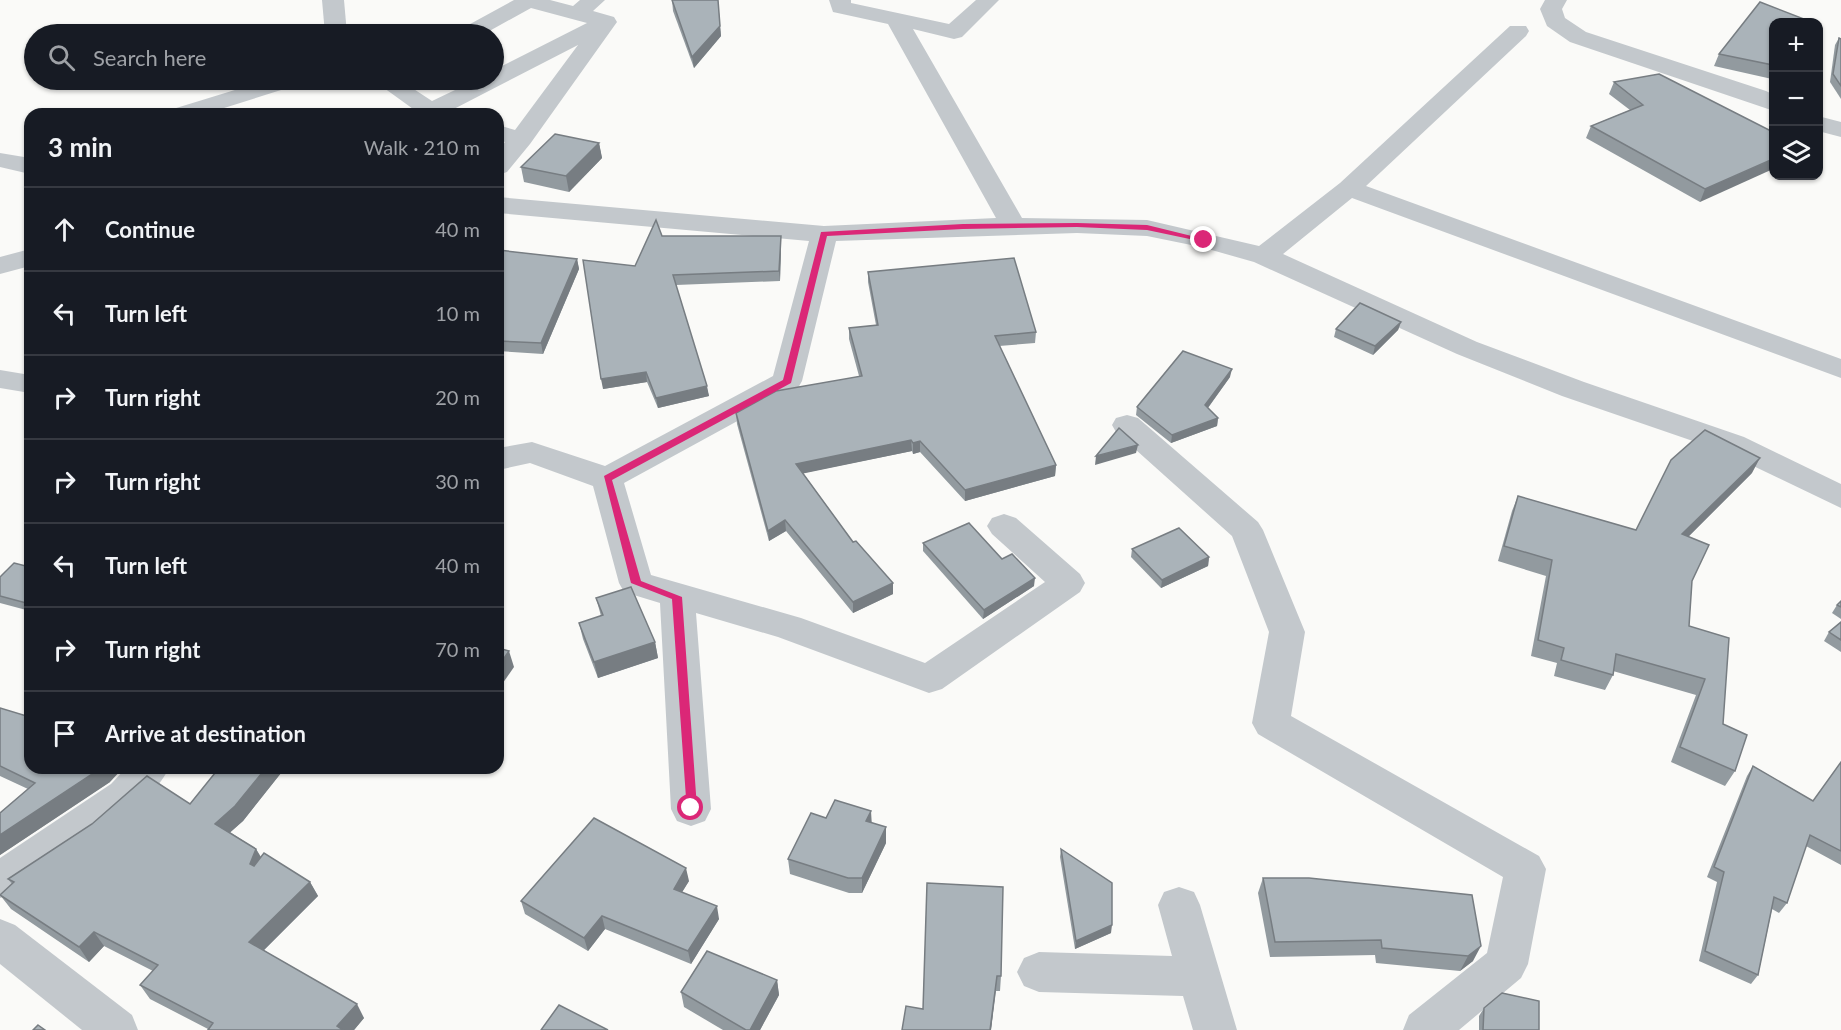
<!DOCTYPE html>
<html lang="en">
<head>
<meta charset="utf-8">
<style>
	body { margin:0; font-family:Lato,sans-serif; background:#242831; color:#f1f3f6 }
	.controls { position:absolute; right:18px; top:18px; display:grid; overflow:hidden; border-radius:12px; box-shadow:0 2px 4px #0004 }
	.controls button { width:54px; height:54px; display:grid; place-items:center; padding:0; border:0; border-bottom:2px solid #363941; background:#171b24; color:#f1f3f6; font:30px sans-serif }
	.stop { position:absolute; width:18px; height:18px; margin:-14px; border:4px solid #db2777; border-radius:50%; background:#fff }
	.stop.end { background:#db2777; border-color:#fff; box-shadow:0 2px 6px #0008 }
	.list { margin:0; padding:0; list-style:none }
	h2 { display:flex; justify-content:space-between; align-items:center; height:78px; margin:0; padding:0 24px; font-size:26px }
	h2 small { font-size:20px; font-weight:400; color:#9ea1a6 }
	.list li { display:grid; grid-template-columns:39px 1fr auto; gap:18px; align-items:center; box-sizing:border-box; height:84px; padding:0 24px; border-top:2px solid #363941 }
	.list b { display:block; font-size:22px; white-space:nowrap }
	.list em { font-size:20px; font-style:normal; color:#9ea1a6 }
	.icon { flex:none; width:33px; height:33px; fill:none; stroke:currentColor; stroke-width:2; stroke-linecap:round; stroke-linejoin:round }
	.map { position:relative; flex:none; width:1841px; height:1030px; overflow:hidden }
	.search { position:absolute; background:#171b24; box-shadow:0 2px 4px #0004; left:24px; top:24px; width:480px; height:66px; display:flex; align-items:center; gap:15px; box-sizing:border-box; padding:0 21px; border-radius:33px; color:#9ea1a6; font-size:22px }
	.panel { position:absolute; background:#171b24; box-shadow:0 2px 4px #0004; left:24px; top:108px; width:480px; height:666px; border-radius:18px }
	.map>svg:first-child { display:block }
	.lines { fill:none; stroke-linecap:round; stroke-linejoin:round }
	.minor { fill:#c3c8cc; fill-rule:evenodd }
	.wall { fill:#929a9f }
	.shaded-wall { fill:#777d82 }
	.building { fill:#aab3b9; stroke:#777d82; stroke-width:1.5 }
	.route { fill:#db2777 }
</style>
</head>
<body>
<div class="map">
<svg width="1841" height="1030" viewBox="0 0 1841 1030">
	<rect width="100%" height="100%" fill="#fafaf8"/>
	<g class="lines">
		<!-- minor -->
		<g class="minor">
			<path d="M 322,0 L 344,0 L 347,34 L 325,34 Z"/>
			<path d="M 514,0 L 550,0 L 573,6 L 580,0 L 605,0 L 593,11 L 614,17 L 617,22 L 530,144 L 507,172 L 498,175 L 498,151 L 505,142 L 498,140 L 498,125 L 515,130 L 578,45 L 450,111 L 452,114 L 420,114 L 373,80 L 400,80 L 432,101 L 476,80 L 494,80 L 494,70 L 587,23 L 531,8 L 484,34 L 458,34 L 461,29 Z"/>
			<path d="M 829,0 L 851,0 L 851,3 L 949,24 L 976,0 L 999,0 L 962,37 L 954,39 L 913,29 L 1022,218 L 1147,220 L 1259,246 L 1340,183 L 1510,26 L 1526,26 L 1529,31 L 1526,36 L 1366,186 L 1841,359 L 1841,378 L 1352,198 L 1283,254 L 1477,342 L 1584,382 L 1744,437 L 1841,484 L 1841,508 L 1722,451 L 1562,396 L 1457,354 L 1254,262 L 1201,247 L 1147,236 L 1077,233 L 836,241 L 802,381 L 798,388 L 624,483 L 651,575 L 801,618 L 925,663 L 1045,582 L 992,534 L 987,526 L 992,518 L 1004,514 L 1016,518 L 1080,574 L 1085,583 L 1080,592 L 942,689 L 929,693 L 778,637 L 696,613 L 711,809 L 705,821 L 691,826 L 677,821 L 671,809 L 660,603 L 624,592 L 619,583 L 593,486 L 530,463 L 498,470 L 498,448 L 532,442 L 605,466 L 773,376 L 809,241 L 498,213 L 498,197 L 824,226 L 996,218 L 888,24 L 833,12 Z"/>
			<path d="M 1545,0 L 1567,0 L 1562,9 L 1565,18 L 1586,32 L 1766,91 L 1774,95 L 1774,111 L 1570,42 L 1547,26 L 1540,9 Z"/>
			<path d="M 267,80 L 301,80 L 297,85 L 205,114 L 169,114 L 173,109 Z"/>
			<path d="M 1818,116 L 1841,122 L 1841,137 L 1818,131 Z"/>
			<path d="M 0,153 L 30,158 L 30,174 L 0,167 Z"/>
			<path d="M 30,249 L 30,266 L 0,274 L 0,257 Z"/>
			<path d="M 0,370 L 30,375 L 30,393 L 0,388 Z"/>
			<path d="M 1127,415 L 1138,418 L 1258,522 L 1263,530 L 1305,632 L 1291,716 L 1539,856 L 1546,869 L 1528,964 L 1521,978 L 1459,1030 L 1403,1030 L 1409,1015 L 1487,953 L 1503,877 L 1258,734 L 1252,723 L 1269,632 L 1232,536 L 1116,432 L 1112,425 L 1116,418 Z"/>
			<path d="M 126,768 L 169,768 C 146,815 59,862 15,893 L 0,898 L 0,858 L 111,784 Z"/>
			<path d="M 1179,887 L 1194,892 L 1200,905 L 1237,1030 L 1193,1030 L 1183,996 L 1039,992 L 1024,986 L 1017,972 L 1024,958 L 1039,952 L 1172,956 L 1158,905 L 1164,892 Z"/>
			<path d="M 0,919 L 15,925 L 132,1015 L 138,1030 L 82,1030 L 0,964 Z"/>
		</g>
	</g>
	<!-- wall -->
	<g class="wall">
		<path d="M 672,0 L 718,0 L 721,36 L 694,68 L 673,11 Z"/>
		<path d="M 1773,22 L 1773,76 L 1772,79 L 1714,66 L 1719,54 Z"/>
		<path d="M 1839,38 L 1841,39 L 1841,99 L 1830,82 L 1835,45 Z"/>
		<path d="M 1614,82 L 1773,132 L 1700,202 L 1586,138 L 1591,126 L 1630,110 L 1609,94 Z"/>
		<path d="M 599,143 L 602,158 L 569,192 L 524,182 L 521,167 Z"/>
		<path d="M 662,236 L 781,246 L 780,281 L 676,285 L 709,396 L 658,408 L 647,382 L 603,389 L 635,266 Z"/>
		<path d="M 498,250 L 577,259 L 579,269 L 543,354 L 498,351 Z"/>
		<path d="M 868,272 L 1036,332 L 1035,343 L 999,346 L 1056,465 L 1055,476 L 965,501 L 920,452 L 913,454 L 912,451 L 803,473 L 853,542 L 893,594 L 853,613 L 786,531 L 769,541 L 737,424 L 736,413 L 859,376 L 849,339 L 849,328 L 876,325 L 868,282 Z"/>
		<path d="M 1401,322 L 1398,330 L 1373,355 L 1334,337 L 1336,329 Z"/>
		<path d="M 1230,377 L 1208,408 L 1218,418 L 1217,426 L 1171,443 L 1136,415 L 1137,407 Z"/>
		<path d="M 1752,473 L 1688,537 L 1692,581 L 1689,626 L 1723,724 L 1735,771 L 1725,786 L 1671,762 L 1696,695 L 1613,671 L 1613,675 L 1605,690 L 1554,676 L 1557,663 L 1531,656 L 1546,576 L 1498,561 L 1512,511 L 1518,496 L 1636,530 Z"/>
		<path d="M 923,543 L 1034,586 L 983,619 L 923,551 Z"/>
		<path d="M 1132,549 L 1209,557 L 1208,566 L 1161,588 L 1131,557 Z"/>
		<path d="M 30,567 L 30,611 L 0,603 L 0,577 Z"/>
		<path d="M 596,598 L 655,642 L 658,658 L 598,678 L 583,639 L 579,623 L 601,616 Z"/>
		<path d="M 1841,601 L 1841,619 L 1832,613 L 1837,605 Z"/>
		<path d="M 1841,622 L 1841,652 L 1824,641 L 1829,632 Z"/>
		<path d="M 0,708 L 110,782 L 0,855 L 0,813 L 28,789 L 0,776 Z"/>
		<path d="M 1841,762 L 1841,865 L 1806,846 L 1787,903 L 1779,913 L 1772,909 L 1758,975 L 1751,984 L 1699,961 L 1717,882 L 1707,877 L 1747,776 L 1753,766 L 1813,801 Z"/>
		<path d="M 219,768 L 285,768 L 243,821 L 230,832 L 256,849 L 261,857 L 310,882 L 318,896 L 264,950 L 364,1018 L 354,1030 L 207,1030 L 208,1029 L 150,999 L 140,985 L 153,971 L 104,946 L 89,962 L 11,909 L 0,895 L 12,884 L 8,879 L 92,824 L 190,804 Z"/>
		<path d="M 871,811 L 871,823 L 886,843 L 862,893 L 849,893 L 790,874 L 788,859 L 826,818 Z"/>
		<path d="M 1061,849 L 1111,933 L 1075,949 L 1060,857 Z"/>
		<path d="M 1263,878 L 1472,895 L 1473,961 L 1460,971 L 1376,963 L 1375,955 L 1270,957 L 1258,893 Z"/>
		<path d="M 689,881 L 682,892 L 719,919 L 691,964 L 605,929 L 588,951 L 525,914 L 521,901 Z"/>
		<path d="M 927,883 L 1001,976 L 1000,991 L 996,991 L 991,1030 L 902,1030 L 923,1009 Z"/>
		<path d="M 777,980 L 779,995 L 760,1030 L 723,1030 L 684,1007 L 681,992 Z"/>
		<path d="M 1484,1008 L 1539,1030 L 1479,1030 L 1479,1016 Z"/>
	</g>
	<!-- shaded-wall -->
	<g class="shaded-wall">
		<path d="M 720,26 L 721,36 L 694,68 L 692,57 Z"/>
		<path d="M 599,143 L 602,158 L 569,192 L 566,176 Z"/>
		<path d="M 1773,159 L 1773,169 L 1700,202 L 1705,189 Z"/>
		<path d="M 781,236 L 781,246 L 780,281 L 779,271 Z"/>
		<path d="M 577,259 L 579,269 L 543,354 L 541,343 Z"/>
		<path d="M 1401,322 L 1398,330 L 1373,355 L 1375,346 Z"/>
		<path d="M 1232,369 L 1230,377 L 1204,413 L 1205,405 Z"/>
		<path d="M 646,372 L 647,382 L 603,389 L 601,379 Z"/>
		<path d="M 707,386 L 709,396 L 658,408 L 656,398 Z"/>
		<path d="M 1218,418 L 1217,426 L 1171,443 L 1172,435 Z"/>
		<path d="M 911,440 L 912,451 L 796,475 L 796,464 Z"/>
		<path d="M 920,441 L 920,452 L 913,454 L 913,443 Z"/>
		<path d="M 1138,445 L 1136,453 L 1095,465 L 1096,456 Z"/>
		<path d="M 1760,458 L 1752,473 L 1675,550 L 1682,534 Z"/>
		<path d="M 1056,465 L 1055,476 L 965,501 L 965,490 Z"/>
		<path d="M 785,520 L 786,531 L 769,541 L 768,531 Z"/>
		<path d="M 1209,557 L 1208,566 L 1161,588 L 1162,580 Z"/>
		<path d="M 1035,578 L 1034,586 L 983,619 L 984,610 Z"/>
		<path d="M 893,583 L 893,594 L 853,613 L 853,602 Z"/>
		<path d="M 655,642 L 658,658 L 598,678 L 594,662 Z"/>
		<path d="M 509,651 L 514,667 L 498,690 L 498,667 Z"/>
		<path d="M 101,768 L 123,768 L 110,782 L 0,855 L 0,835 Z"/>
		<path d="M 266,768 L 285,768 L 243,821 L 224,838 L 215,824 Z"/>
		<path d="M 871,811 L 872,827 L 866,821 Z"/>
		<path d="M 886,827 L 886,843 L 862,893 L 862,878 Z"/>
		<path d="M 256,849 L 264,863 L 258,878 L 250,864 Z"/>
		<path d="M 686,868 L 689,881 L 676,902 L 674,889 Z"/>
		<path d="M 310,882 L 318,896 L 258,956 L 249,942 Z"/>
		<path d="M 717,906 L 719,919 L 691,964 L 688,951 Z"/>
		<path d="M 602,916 L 605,929 L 588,951 L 584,938 Z"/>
		<path d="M 1112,925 L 1111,933 L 1075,949 L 1076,941 Z"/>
		<path d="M 94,932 L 104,946 L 89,962 L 79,947 Z"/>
		<path d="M 1481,946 L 1473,961 L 1460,971 L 1468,956 Z"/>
		<path d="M 997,976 L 991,1030 L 990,1030 Z"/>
		<path d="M 777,980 L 779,995 L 760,1030 L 750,1030 Z"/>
		<path d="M 357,1004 L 364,1018 L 354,1030 L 339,1030 L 337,1026 Z"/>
	</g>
	<!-- building -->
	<g class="building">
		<path d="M 672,0 L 718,0 L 720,26 L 692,57 Z"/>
		<path d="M 1760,2 L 1809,21 L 1808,22 L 1773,22 L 1773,65 L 1719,54 Z"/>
		<path d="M 1839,38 L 1841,39 L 1841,86 L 1833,74 Z"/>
		<path d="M 1659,74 L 1773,132 L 1773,159 L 1705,189 L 1591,126 L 1643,105 L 1614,82 Z"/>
		<path d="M 555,134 L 599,143 L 566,176 L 521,167 Z"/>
		<path d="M 656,220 L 662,236 L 781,236 L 779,271 L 673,275 L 707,386 L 656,398 L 646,372 L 601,379 L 583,260 L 635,266 Z"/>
		<path d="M 498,250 L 577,259 L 541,343 L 498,341 Z"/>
		<path d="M 1014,258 L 1036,332 L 995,336 L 1056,465 L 965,490 L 920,441 L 913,443 L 911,440 L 796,464 L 853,542 L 856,541 L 893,583 L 853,602 L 785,520 L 768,531 L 736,413 L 776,391 L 862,376 L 849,328 L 878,325 L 868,272 Z"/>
		<path d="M 1360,303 L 1401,322 L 1375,346 L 1336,329 Z"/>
		<path d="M 1183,351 L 1232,369 L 1205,405 L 1218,418 L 1172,435 L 1137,407 Z"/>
		<path d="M 1119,428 L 1138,445 L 1096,456 Z"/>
		<path d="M 1705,430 L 1760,458 L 1682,534 L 1709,545 L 1692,581 L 1689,626 L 1729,638 L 1723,724 L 1747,735 L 1735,771 L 1680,747 L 1705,679 L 1616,654 L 1613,675 L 1561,660 L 1564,648 L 1538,640 L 1552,560 L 1504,546 L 1518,496 L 1636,530 L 1671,460 Z"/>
		<path d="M 969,523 L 1002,559 L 1012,554 L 1035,578 L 984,610 L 923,543 Z"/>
		<path d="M 1179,528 L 1209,557 L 1162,580 L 1132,549 Z"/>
		<path d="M 14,563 L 30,567 L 30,604 L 0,596 L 0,577 Z"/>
		<path d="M 631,587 L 655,642 L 594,662 L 579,623 L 603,615 L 596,598 Z"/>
		<path d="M 1841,601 L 1841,607 L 1837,605 Z"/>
		<path d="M 1841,622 L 1841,640 L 1829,632 Z"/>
		<path d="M 498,648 L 509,651 L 498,667 Z"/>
		<path d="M 0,708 L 30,717 L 30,768 L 101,768 L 0,835 L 0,813 L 35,783 L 0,766 Z"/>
		<path d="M 1841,762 L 1841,851 L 1810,835 L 1787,903 L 1774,897 L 1758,975 L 1705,951 L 1724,872 L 1714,867 L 1753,766 L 1813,801 Z"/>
		<path d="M 219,768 L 266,768 L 235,806 L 215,824 L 256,849 L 250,864 L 254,866 L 264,853 L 310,882 L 249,942 L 357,1004 L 337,1026 L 343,1030 L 208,1030 L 213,1023 L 140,985 L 158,965 L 94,932 L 79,947 L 0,895 L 14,882 L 8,879 L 92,824 L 147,776 L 190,804 Z"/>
		<path d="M 835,800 L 871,811 L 866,821 L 886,827 L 862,878 L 848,878 L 788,859 L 811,813 L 826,818 Z"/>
		<path d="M 594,818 L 686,868 L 674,889 L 717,906 L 688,951 L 602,916 L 584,938 L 521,901 Z"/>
		<path d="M 1061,849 L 1112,883 L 1112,925 L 1076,941 Z"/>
		<path d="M 1263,878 L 1309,878 L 1472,895 L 1481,946 L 1468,956 L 1382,948 L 1381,940 L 1275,942 Z"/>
		<path d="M 927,883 L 1003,887 L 1001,976 L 997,976 L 990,1030 L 902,1030 L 906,1006 L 923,1009 Z"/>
		<path d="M 707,951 L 777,980 L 750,1030 L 746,1030 L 681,992 Z"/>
		<path d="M 1502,993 L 1539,1001 L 1539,1030 L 1483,1030 L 1484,1008 Z"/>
		<path d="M 559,1005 L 608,1030 L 541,1030 Z"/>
		<path d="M 38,1025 L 45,1030 L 33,1030 Z"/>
	</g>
	<!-- route -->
	<path class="route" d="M 1077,223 L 1147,225 L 1208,240 L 1204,242 L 1147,230 L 1077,227 L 963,229 L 827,236 L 791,383 L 612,480 L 641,581 L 682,597 L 697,808 L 695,812 L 687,812 L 672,599 L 631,583 L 604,476 L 783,380 L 821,232 L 963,224 Z"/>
</svg>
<div class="controls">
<button>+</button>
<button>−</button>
<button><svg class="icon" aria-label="layers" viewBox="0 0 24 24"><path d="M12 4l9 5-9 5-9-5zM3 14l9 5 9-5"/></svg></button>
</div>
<div class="stop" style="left:691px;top:808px"></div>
<div class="stop end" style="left:1204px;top:240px"></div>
<div class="search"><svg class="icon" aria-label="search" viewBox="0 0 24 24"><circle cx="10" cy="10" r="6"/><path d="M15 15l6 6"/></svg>Search here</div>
<section class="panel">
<h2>3 min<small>Walk · 210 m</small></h2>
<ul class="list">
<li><svg class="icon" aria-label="ahead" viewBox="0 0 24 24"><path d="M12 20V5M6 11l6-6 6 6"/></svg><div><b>Continue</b></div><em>40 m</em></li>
<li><svg class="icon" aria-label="left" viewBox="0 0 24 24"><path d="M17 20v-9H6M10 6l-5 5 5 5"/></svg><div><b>Turn left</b></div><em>10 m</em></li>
<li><svg class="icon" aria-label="right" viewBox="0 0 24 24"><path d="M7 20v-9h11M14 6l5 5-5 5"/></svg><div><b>Turn right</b></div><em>20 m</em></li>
<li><svg class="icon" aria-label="right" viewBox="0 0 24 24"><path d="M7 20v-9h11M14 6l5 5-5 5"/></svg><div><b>Turn right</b></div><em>30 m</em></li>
<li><svg class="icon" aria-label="left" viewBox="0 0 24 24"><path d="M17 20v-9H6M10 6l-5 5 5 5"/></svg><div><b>Turn left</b></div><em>40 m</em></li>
<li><svg class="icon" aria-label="right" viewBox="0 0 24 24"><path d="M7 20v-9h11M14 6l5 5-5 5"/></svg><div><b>Turn right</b></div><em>70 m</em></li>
<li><svg class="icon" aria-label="arrive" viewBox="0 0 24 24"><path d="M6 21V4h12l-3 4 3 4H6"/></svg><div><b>Arrive at destination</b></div></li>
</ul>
</section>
</div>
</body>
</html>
